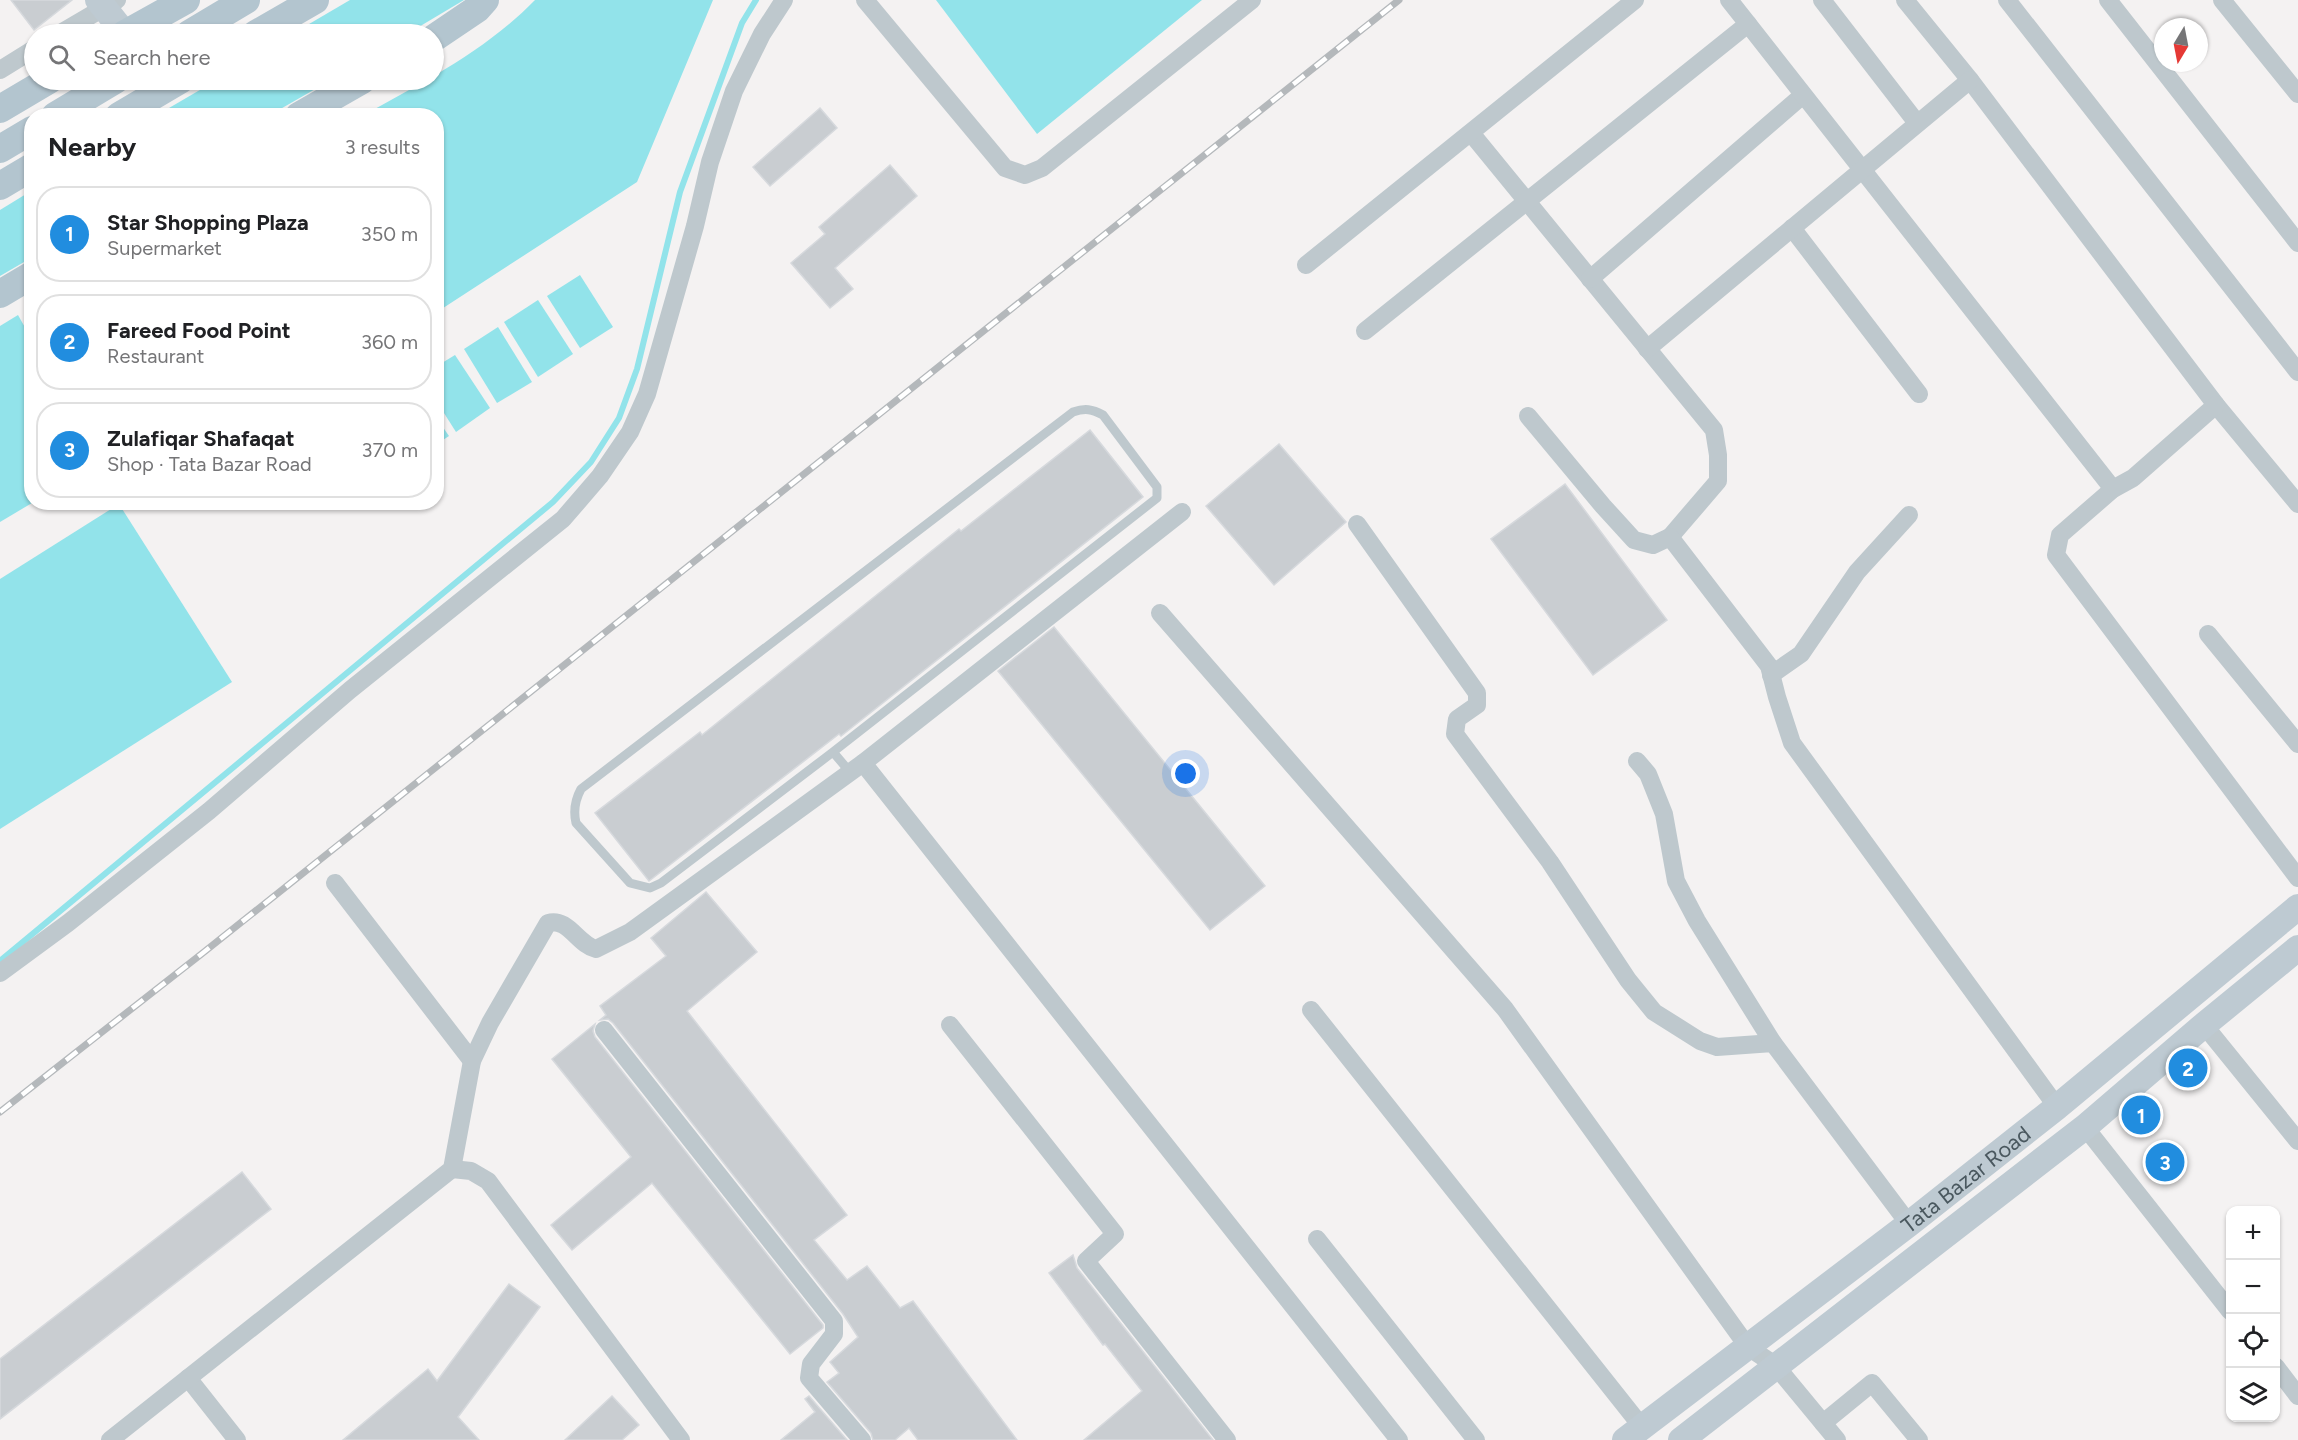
<!DOCTYPE html>
<html lang="en">
<head>
<meta charset="utf-8">
<style>
	body { margin:0; font-family:Figtree,sans-serif; background:#f6f6f6; color:#202124 }
	.controls { position:absolute; right:18px; bottom:18px; display:grid; overflow:hidden; border-radius:12px; box-shadow:0 2px 4px #0004 }
	.controls button { width:54px; height:54px; display:grid; place-items:center; padding:0; border:0; border-bottom:2px solid #e0e0e0; background:#fff; color:#202124; font:30px sans-serif }
	.compass { position:absolute; left:2154px; top:18px; width:54px; height:54px; border-radius:50%; background:#fff; box-shadow:0 2px 4px #0004; rotate:190deg }
	.you { position:absolute; left:1186px; top:774px; width:21px; height:21px; margin:-15px; border:4px solid #fff; border-radius:50%; background:#1a73e8; box-shadow:0 0 0 9px #1a73e833 }
	.badge { display:grid; place-items:center; width:39px; height:39px; border-radius:50%; background:#218ddf; color:#fff; font-size:20px; font-weight:700 }
	.pin { position:absolute; translate:-50% -50%; border:3px solid #fff; box-shadow:0 2px 6px #0006 }
	.list { margin:0; padding:0; list-style:none }
	h2 { display:flex; justify-content:space-between; align-items:center; height:78px; margin:0; padding:0 24px; font-size:26px }
	h2 small { font-size:20px; font-weight:400; color:#757577 }
	.list li { display:grid; grid-template-columns:39px 1fr auto; gap:18px; align-items:center; box-sizing:border-box; height:96px; margin:0 12px 12px; padding:0 12px; border:2px solid #e0e0e0; border-radius:24px }
	.list b { display:block; font-size:22px; white-space:nowrap }
	.list p { margin:0; font-size:20px; white-space:nowrap; color:#757577 }
	.list em { font-size:20px; font-style:normal; color:#757577 }
	.icon { flex:none; width:33px; height:33px; fill:none; stroke:currentColor; stroke-width:2; stroke-linecap:round; stroke-linejoin:round }
	.map { position:relative; flex:none; width:2298px; height:1440px; overflow:hidden }
	.search { position:absolute; background:#fff; box-shadow:0 2px 4px #0004; left:24px; top:24px; width:420px; height:66px; display:flex; align-items:center; gap:15px; box-sizing:border-box; padding:0 21px; border-radius:33px; color:#757577; font-size:22px }
	.panel { position:absolute; background:#fff; box-shadow:0 2px 4px #0004; left:24px; top:108px; width:420px; height:402px; border-radius:24px }
	.map>svg:first-child { display:block }
	.water { fill:#92e3ea }
	.lines { fill:none; stroke-linecap:round; stroke-linejoin:round }
	.stream { stroke:#92e3ea; stroke-width:6 }
	.building { fill:#c9cdd1; stroke:#d6d9dd; stroke-width:1.5 }
	.lane { stroke:#bec8cd; stroke-width:9 }
	.street { stroke:#bec8cd; stroke-width:18 }
	.secondary { stroke:#becad2; stroke-width:26 }
	.primary { stroke:#b3c5cf; stroke-width:28 }
	.rail-casing { stroke:#b4b8bb; stroke-width:7 }
	.rail { stroke:#fff; stroke-width:4.5; stroke-dasharray:14; stroke-linecap:butt }
	.labels { text-anchor:middle; stroke-width:4.5; stroke-linejoin:round; paint-order:stroke }
	.street-label { font-size:22px; fill:#4a585f; stroke:#fff }
</style>
</head>
<body>
<div class="map">
<svg width="2298" height="1440" viewBox="0 0 2298 1440">
	<rect width="100%" height="100%" fill="#f4f2f2"/>
	<!-- water -->
	<g class="water">
		<path d="M 350,0 L 464,0 L 407,34 L 292,34 Z"/>
		<path d="M 535,0 L 713,0 L 637,182 L 437,312 L 436,116 L 364,115 L 427,80 L 434,80 L 434,76 C 471,54 505,31 535,0 Z"/>
		<path d="M 936,0 L 1202,0 L 1037,134 Z"/>
		<path d="M 217,80 L 331,80 L 270,115 L 157,115 Z"/>
		<path d="M 31,191 L 31,258 L 0,276 L 0,210 Z"/>
		<path d="M 580,275 L 613,327 L 580,348 L 547,296 Z"/>
		<path d="M 538,300 L 573,354 L 538,377 L 504,322 Z"/>
		<path d="M 18,315 L 31,338 L 32,503 L 0,522 L 0,326 Z"/>
		<path d="M 498,327 L 532,382 L 497,403 L 464,349 Z"/>
		<path d="M 455,355 L 490,408 L 456,432 L 437,402 L 437,366 Z"/>
		<path d="M 436,417 L 449,436 L 437,444 L 436,444 Z"/>
		<path d="M 119,504 L 232,682 L 0,829 L 0,579 Z"/>
	</g>
	<g class="lines">
		<!-- stream -->
		<path class="stream" d="M 0,961 L 553,502 L 591,462 L 619,418 L 637,369 L 680,192 L 742,23 L 756,0"/>
	</g>
	<!-- building -->
	<g class="building">
		<path d="M 11,0 L 72,0 L 34,30 Z"/>
		<path d="M 820,108 L 837,128 L 770,186 L 753,167 Z"/>
		<path d="M 890,165 L 917,196 L 835,268 L 853,289 L 830,308 L 791,263 L 825,234 L 819,227 Z"/>
		<path d="M 1090,430 L 1143,497 L 841,736 L 839,734 L 649,881 L 595,813 L 700,732 L 702,735 L 959,529 L 961,531 Z"/>
		<path d="M 1279,444 L 1346,522 L 1274,585 L 1206,506 Z"/>
		<path d="M 1565,484 L 1667,620 L 1593,675 L 1491,539 Z"/>
		<path d="M 1054,627 L 1265,886 L 1210,930 L 998,671 Z"/>
		<path d="M 706,892 L 757,952 L 687,1011 L 847,1215 L 814,1240 L 847,1280 L 867,1266 L 900,1308 L 913,1301 L 1017,1440 L 918,1440 L 909,1428 L 895,1440 L 873,1440 L 871,1433 L 827,1382 L 839,1373 L 830,1362 L 858,1337 L 843,1314 L 613,1023 L 608,1019 L 600,1020 L 606,1015 L 600,1006 L 666,956 L 651,938 Z"/>
		<path d="M 595,1024 L 593,1031 L 595,1037 L 823,1325 L 823,1328 L 790,1354 L 652,1183 L 572,1250 L 551,1225 L 631,1157 L 552,1059 Z"/>
		<path d="M 242,1172 L 271,1209 L 0,1419 L 0,1359 Z"/>
		<path d="M 1073,1255 L 1077,1268 L 1213,1440 L 1084,1440 L 1142,1391 L 1105,1344 L 1103,1345 L 1049,1273 Z"/>
		<path d="M 509,1284 L 540,1307 L 458,1417 L 479,1440 L 343,1440 L 428,1369 L 437,1381 Z"/>
		<path d="M 612,1396 L 639,1425 L 622,1440 L 565,1440 Z"/>
		<path d="M 809,1396 L 847,1440 L 781,1440 L 815,1412 L 805,1399 Z"/>
	</g>
	<g class="lines">
		<!-- lane -->
		<path class="lane" d="M 833,752 L 661,883 L 650,888 L 630,883 L 576,823 C 573,810 575,800 581,789 L 1073,412 C 1085,408 1092,409 1103,415 L 1157,487 L 1157,498 L 833,752 L 850,772"/>
		<!-- street -->
		<g class="street">
			<path d="M 865,0 L 1005,168 L 1025,175 L 1042,168 L 1252,0"/>
			<path d="M 1729,0 L 1748,24"/>
			<path d="M 1822,0 L 1917,123"/>
			<path d="M 1905,0 L 1970,80 L 2216,405 L 2298,504"/>
			<path d="M 2007,0 L 2298,372"/>
			<path d="M 2108,0 L 2298,243"/>
			<path d="M 2222,0 L 2298,94"/>
			<path d="M 59,34 L 117,0"/>
			<path d="M 0,70 L 34,49"/>
			<path d="M 1471,133 L 1714,430 L 1718,455 L 1718,481 L 1670,537"/>
			<path d="M 1792,228 L 1919,394"/>
			<path d="M 1306,265 L 1635,0"/>
			<path d="M 1590,279 L 1803,95"/>
			<path d="M 1365,331 L 1748,24 L 2113,489"/>
			<path d="M 1647,349 L 1970,80"/>
			<path d="M 2216,405 L 2133,478 L 2113,489 L 2060,535 L 2056,555 L 2298,878"/>
			<path d="M 1528,416 L 1603,506 L 1634,540 L 1653,545 L 1670,537 L 1769,666 L 1777,697 L 1792,743 L 2057,1107"/>
			<path d="M 1357,524 L 1477,693 L 1477,705 L 1457,719 L 1455,734 L 1550,862 L 1628,980 L 1654,1012 L 1700,1041 L 1717,1047 L 1773,1043 L 1909,1224"/>
			<path d="M 1160,613 L 1505,1009 L 1748,1347 L 1775,1365 L 1837,1440"/>
			<path d="M 2208,634 L 2298,744"/>
			<path d="M 1771,675 L 1801,654 L 1857,572 L 1909,515"/>
			<path d="M 1637,761 L 1648,774 L 1664,814 L 1676,881 L 1697,921 L 1773,1043"/>
			<path d="M 863,763 L 1399,1440"/>
			<path d="M 335,883 L 472,1061"/>
			<path d="M 0,973 L 68,923 L 209,811 L 350,690 L 563,519 L 600,476 L 630,432 L 647,394 L 695,226 L 710,162 L 734,91 L 762,34 L 784,0"/>
			<path d="M 1311,1010 L 1642,1427"/>
			<path d="M 950,1025 L 1115,1234 L 1086,1261 L 1227,1440"/>
			<path d="M 2204,1025 L 2298,1141"/>
			<path d="M 604,1030 L 834,1321 L 834,1334 L 811,1364 L 809,1378 L 862,1440"/>
			<path d="M 2085,1127 L 2230,1311"/>
			<path d="M 452,1169 L 471,1171 L 488,1181 L 681,1440"/>
			<path d="M 1317,1239 L 1476,1440"/>
			<path d="M 2276,1367 L 2298,1396"/>
			<path d="M 188,1378 L 237,1440"/>
			<path d="M 1823,1423 L 1872,1383 L 1919,1440"/>
			<path d="M 110,1440 L 452,1169 L 472,1061 L 490,1023 L 548,923 C 568,917 578,945 596,949 L 630,932 L 863,763 L 1182,512"/>
		</g>
		<!-- secondary -->
		<g class="secondary">
			<path d="M 98,0 L 125,34"/>
			<path id="s1" d="M 1625,1440 L 1909,1224 L 2057,1107 L 2298,907"/>
			<path d="M 1681,1440 L 2085,1127 L 2204,1025 L 2298,948"/>
		</g>
		<!-- primary -->
		<g class="primary">
			<path d="M 125,34 L 186,0"/>
			<path d="M 189,34 L 246,0"/>
			<path d="M 256,34 L 315,0"/>
			<path d="M 434,38 L 477,9 L 485,0"/>
			<path d="M 0,109 L 49,80"/>
			<path d="M 55,116 L 115,80"/>
			<path d="M 119,116 L 180,80"/>
			<path d="M 299,116 L 362,80"/>
			<path d="M 0,149 L 32,130"/>
			<path d="M 0,186 L 32,167"/>
			<path d="M 0,294 L 32,275"/>
		</g>
		<!-- rail casing -->
		<g class="rail-casing">
			<path id="rail" d="M 0,1112 L 204,952 L 1399,0"/>
		</g>
		<!-- rail -->
		<use href="#rail" class="rail"/>
	</g>
	<g class="labels">
		<!-- street labels -->
		<g class="street-label">
			<text dy="8" stroke="none"><textPath href="#s1" startOffset="429">Tata Bazar Road</textPath></text>
		</g>
	</g>
</svg>
<div class="controls">
<button>+</button>
<button>−</button>
<button><svg class="icon" aria-label="locate" viewBox="0 0 24 24"><circle cx="12" cy="12" r="6"/><path d="M12 2v4M12 18v4M2 12h4M18 12h4"/></svg></button>
<button><svg class="icon" aria-label="layers" viewBox="0 0 24 24"><path d="M12 4l9 5-9 5-9-5zM3 14l9 5 9-5"/></svg></button>
</div>
<svg class="compass" viewBox="-18 -18 36 36"><path d="M0-13l5 13h-10z" fill="#e53935"/><path d="M0 13l5-13h-10z" fill="#757577"/></svg>
<div class="you"></div>
<div class="pin badge" style="left:2141px;top:1115px">1</div>
<div class="pin badge" style="left:2188px;top:1068px">2</div>
<div class="pin badge" style="left:2165px;top:1162px">3</div>
<div class="search"><svg class="icon" aria-label="search" viewBox="0 0 24 24"><circle cx="10" cy="10" r="6"/><path d="M15 15l6 6"/></svg>Search here</div>
<section class="panel">
<h2>Nearby<small>3 results</small></h2>
<ul class="list">
<li><span class="badge">1</span><div><b>Star Shopping Plaza</b><p>Supermarket</p></div><em>350 m</em></li>
<li><span class="badge">2</span><div><b>Fareed Food Point</b><p>Restaurant</p></div><em>360 m</em></li>
<li><span class="badge">3</span><div><b>Zulafiqar Shafaqat</b><p>Shop · Tata Bazar Road</p></div><em>370 m</em></li>
</ul>
</section>
</div>
</body>
</html>
